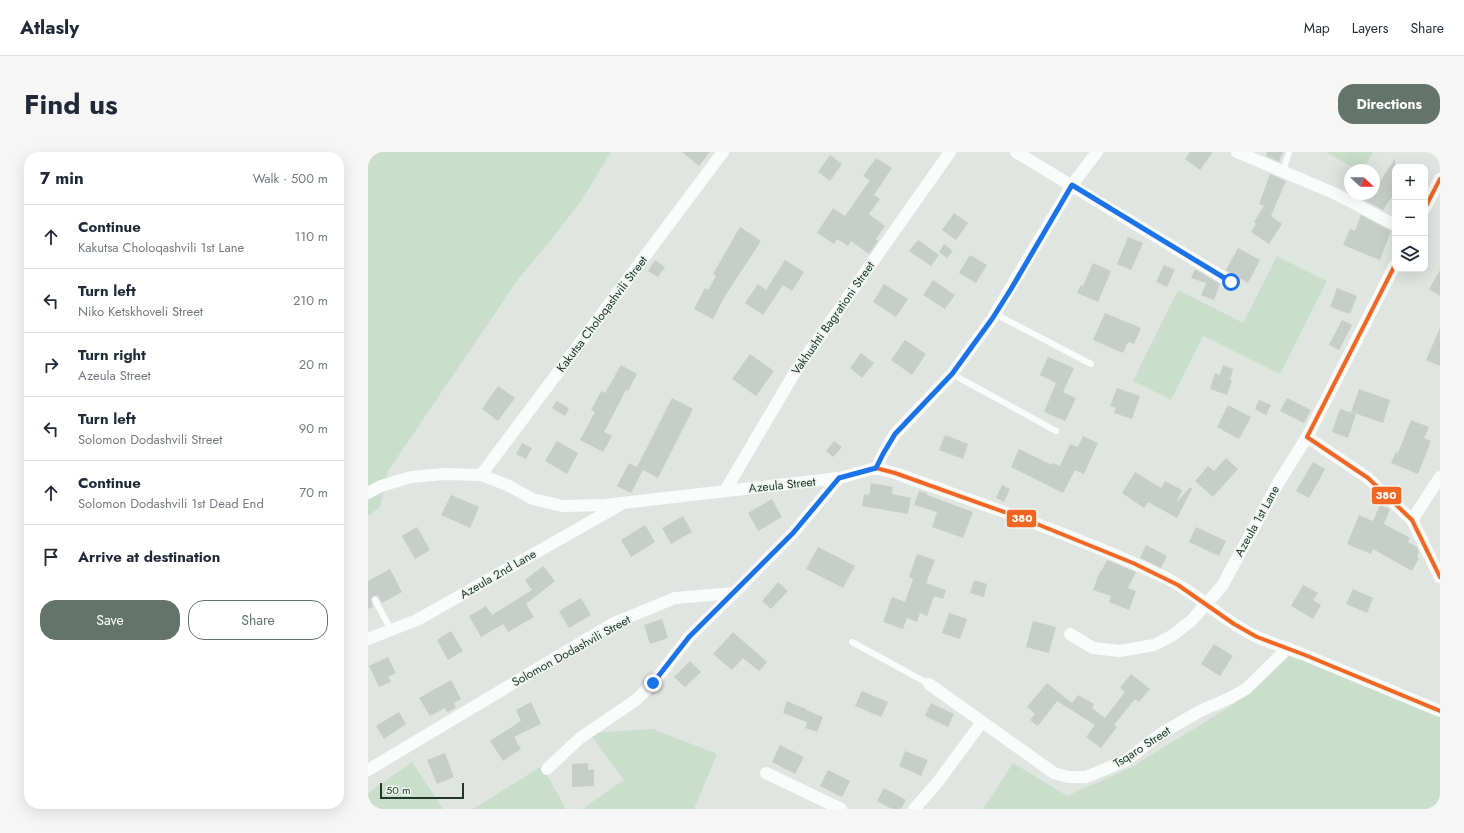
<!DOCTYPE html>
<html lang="en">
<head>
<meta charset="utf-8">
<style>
	body { margin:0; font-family:Jost,sans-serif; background:#f6f6f7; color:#1f2937 }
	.controls { position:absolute; right:12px; top:12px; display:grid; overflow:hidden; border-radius:8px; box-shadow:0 4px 16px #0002 }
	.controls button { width:36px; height:36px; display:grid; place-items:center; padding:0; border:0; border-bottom:1px solid #e0e1e3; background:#fff; color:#1f2937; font:20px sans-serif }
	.compass { position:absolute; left:976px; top:12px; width:36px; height:36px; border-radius:50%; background:#fff; box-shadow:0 4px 16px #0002; rotate:111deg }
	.scale { position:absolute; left:12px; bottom:10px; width:84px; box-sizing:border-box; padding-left:4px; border:2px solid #20372b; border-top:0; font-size:11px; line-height:14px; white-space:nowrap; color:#20372b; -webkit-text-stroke:3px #edf6ef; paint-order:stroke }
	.stop { position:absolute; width:12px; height:12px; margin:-9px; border:3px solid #1a73e8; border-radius:50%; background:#fff }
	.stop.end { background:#1a73e8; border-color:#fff; box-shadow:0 1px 4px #0008 }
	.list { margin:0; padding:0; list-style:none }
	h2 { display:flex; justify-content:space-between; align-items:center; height:52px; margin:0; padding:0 16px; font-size:17px }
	h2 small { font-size:13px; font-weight:400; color:#747a83 }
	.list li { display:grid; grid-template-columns:26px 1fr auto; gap:12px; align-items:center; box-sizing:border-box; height:64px; padding:0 16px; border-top:1px solid #e0e1e3 }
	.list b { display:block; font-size:15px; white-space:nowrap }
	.list p { margin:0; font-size:13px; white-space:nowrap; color:#747a83 }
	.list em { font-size:13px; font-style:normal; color:#747a83 }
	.actions { display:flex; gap:8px; padding:12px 16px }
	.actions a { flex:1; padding:9px 0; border:1px solid #63746b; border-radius:16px; text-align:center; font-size:14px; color:#63746b }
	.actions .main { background:#63746b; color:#fff }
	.icon { flex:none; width:22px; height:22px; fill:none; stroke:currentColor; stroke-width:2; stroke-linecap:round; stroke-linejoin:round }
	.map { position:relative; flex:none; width:1072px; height:657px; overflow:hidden; border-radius:16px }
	header { display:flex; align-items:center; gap:24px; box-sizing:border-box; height:56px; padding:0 20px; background:#fff; border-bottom:1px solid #e0e1e3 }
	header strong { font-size:19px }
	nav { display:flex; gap:22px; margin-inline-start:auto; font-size:14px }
	.intro { display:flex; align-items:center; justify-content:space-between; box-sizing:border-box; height:96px; padding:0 24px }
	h1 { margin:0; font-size:28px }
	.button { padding:10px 18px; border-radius:16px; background:#63746b; color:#fff; font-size:14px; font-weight:700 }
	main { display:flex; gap:24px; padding:0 24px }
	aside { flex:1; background:#fff; border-radius:16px; box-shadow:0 4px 16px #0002 }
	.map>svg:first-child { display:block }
	.green { fill:#c9decb }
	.building { fill:#c7cdc9 }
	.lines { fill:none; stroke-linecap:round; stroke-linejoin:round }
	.service { stroke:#fafbfb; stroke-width:6 }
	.minor { stroke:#fafbfb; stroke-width:12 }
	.bus-1-casing { stroke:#edf6ef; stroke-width:7 }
	.bus-1 { stroke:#f26522; stroke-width:4 }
	.route { stroke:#1a73e8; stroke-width:5 }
	.labels { text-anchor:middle; stroke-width:3; stroke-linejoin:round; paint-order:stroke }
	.street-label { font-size:12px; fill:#20372b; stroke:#edf6ef }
	.line-badge { stroke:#edf6ef; stroke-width:1.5 }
	.badge-label { font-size:11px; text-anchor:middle; font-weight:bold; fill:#fff }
</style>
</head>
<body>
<header>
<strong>Atlasly</strong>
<nav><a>Map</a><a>Layers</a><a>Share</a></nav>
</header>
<div class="intro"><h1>Find us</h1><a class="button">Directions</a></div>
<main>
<aside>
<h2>7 min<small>Walk · 500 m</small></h2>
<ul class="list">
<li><svg class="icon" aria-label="ahead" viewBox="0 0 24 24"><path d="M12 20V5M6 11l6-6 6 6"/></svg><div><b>Continue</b><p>Kakutsa Choloqashvili 1st Lane</p></div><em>110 m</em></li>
<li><svg class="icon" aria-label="left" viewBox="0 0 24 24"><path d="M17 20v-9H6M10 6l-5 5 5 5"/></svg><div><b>Turn left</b><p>Niko Ketskhoveli Street</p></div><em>210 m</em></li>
<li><svg class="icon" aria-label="right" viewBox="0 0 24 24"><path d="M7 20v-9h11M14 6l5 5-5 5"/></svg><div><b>Turn right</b><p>Azeula Street</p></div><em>20 m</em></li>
<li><svg class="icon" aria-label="left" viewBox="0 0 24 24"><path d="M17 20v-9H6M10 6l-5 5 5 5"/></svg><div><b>Turn left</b><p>Solomon Dodashvili Street</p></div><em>90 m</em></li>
<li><svg class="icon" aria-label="ahead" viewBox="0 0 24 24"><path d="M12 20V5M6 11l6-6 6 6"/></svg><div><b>Continue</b><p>Solomon Dodashvili 1st Dead End</p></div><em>70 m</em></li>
<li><svg class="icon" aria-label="arrive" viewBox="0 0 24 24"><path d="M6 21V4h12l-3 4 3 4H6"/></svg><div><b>Arrive at destination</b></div></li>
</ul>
<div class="actions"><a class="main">Save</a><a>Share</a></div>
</aside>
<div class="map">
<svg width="1072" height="657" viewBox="0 0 1072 657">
	<rect width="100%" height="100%" fill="#e0e5e2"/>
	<!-- green -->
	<g class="green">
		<path d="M 0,0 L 243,0 L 213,49 L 187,83 L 151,126 L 20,319 L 12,355 L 0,364 Z"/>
		<path d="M 958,0 L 1005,0 L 995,18 L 990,18 Z"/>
		<path d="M 909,104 L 959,129 L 912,222 L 835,184 L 803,248 L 765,229 L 810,138 L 875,171 Z"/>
		<path d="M 922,503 L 1072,564 L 1072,657 L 615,657 L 645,611 L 699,644 L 762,616 L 866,552 Z"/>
		<path d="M 285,577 L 349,602 L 326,657 L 214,657 L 256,628 L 221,581 Z"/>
		<path d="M 44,610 L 75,657 L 0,657 L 0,641 Z"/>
		<path d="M 174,614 L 198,657 L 105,657 Z"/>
	</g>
	<!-- building -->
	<g class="building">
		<path d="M 314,0 L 342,0 L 331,14 Z"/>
		<path d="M 822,0 L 845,0 L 832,18 L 817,7 Z"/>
		<path d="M 899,0 L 915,0 L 911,10 L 898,4 Z"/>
		<path d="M 462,3 L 474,12 L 462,29 L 450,20 Z"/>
		<path d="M 508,6 L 524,16 L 506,43 L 512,47 L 501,62 L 517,74 L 508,87 L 510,89 L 501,102 L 483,89 L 480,94 L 469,87 L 466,92 L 449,81 L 465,56 L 477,64 L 502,28 L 495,24 Z"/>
		<path d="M 1027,7 L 1027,40 L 1015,58 L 984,42 L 1006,42 L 1006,38 Z"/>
		<path d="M 902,22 L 918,29 L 903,64 L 914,72 L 901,92 L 883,80 L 888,72 L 886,70 L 896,54 L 891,52 Z"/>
		<path d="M 586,61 L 600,71 L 588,88 L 574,78 Z"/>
		<path d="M 993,63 L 1023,79 L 1012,108 L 975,93 L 982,77 L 987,79 Z"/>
		<path d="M 372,75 L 393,89 L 357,144 L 345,167 L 326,157 L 337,136 L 340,138 L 348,124 L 345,122 Z"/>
		<path d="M 760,85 L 775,91 L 763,118 L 749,112 Z"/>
		<path d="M 550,88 L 571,103 L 563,114 L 541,99 Z"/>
		<path d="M 576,92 L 585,99 L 579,106 L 571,100 Z"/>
		<path d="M 870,96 L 892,108 L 880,131 L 858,118 Z"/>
		<path d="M 602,103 L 619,113 L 608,131 L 591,121 Z"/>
		<path d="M 287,108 L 297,115 L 290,125 L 280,119 Z"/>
		<path d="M 417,108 L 436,120 L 424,139 L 415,133 L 395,163 L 377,151 L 390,132 L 398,138 Z"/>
		<path d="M 725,111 L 743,119 L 730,150 L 709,141 L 713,133 L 715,134 Z"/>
		<path d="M 796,113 L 807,118 L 799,135 L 788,130 Z"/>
		<path d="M 827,117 L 852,132 L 846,148 L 833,143 L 838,131 L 823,126 Z"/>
		<path d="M 1072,118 L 1072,144 L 1061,137 Z"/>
		<path d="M 565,128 L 587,143 L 577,157 L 555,143 Z"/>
		<path d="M 516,132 L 540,147 L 528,165 L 505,150 Z"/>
		<path d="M 969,136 L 989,144 L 982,162 L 962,155 Z"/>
		<path d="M 737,161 L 773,176 L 766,192 L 760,190 L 755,201 L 725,188 Z"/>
		<path d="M 974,168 L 984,173 L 971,198 L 961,193 Z"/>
		<path d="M 1072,176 L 1072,214 L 1058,208 Z"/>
		<path d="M 537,188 L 558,202 L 544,223 L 523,208 Z"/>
		<path d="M 493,201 L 506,211 L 494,226 L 482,216 Z"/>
		<path d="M 382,202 L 406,219 L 388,244 L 364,227 Z"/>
		<path d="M 680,205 L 706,216 L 695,240 L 708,246 L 697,269 L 676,260 L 688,231 L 672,223 Z"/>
		<path d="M 253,213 L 269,222 L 260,239 L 258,238 L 236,280 L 244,284 L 235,300 L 212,288 L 227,260 L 223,258 L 233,239 L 237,241 Z"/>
		<path d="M 855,213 L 865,217 L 862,228 L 864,228 L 859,243 L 842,237 L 847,221 L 852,223 Z"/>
		<path d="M 130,234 L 147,246 L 130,269 L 114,257 Z"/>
		<path d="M 749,236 L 772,244 L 764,267 L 746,261 L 748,256 L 742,254 Z"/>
		<path d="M 991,237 L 1022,248 L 1015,271 L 983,260 Z"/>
		<path d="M 304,246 L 325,257 L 290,326 L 275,318 L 263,341 L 249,334 L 261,311 L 269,315 Z"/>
		<path d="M 919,246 L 943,258 L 936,271 L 912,259 Z"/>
		<path d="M 891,248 L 903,253 L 898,263 L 887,257 Z"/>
		<path d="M 189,249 L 201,256 L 197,264 L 184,256 Z"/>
		<path d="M 860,253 L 883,265 L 871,287 L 849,275 Z"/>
		<path d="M 972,257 L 988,262 L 980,286 L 964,280 Z"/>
		<path d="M 1043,268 L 1061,275 L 1056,286 L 1063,289 L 1050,322 L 1023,311 L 1028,300 L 1030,301 Z"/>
		<path d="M 577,283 L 600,292 L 595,307 L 571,298 Z"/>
		<path d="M 715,284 L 730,291 L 716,322 L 707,318 L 695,341 L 643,315 L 651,297 L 684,313 L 685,311 L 692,314 L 702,292 L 710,295 Z"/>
		<path d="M 189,289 L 210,301 L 199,322 L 177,309 Z"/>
		<path d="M 466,289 L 474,295 L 465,305 L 458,299 Z"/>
		<path d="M 154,291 L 164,296 L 158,307 L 148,302 Z"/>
		<path d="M 858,306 L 870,317 L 845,345 L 827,329 L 840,314 L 846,319 Z"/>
		<path d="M 945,310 L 957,317 L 941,346 L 928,339 Z"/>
		<path d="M 767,320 L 793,336 L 797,329 L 814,338 L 809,350 L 822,335 L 824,337 L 809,366 L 780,350 L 776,356 L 754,341 Z"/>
		<path d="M 503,331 L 525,335 L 524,342 L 543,346 L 540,362 L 494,354 L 496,342 L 501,343 Z"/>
		<path d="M 634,333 L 642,337 L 636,350 L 628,346 Z"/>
		<path d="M 551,339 L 559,341 L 559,343 L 605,360 L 595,386 L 564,375 L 569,360 L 546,353 Z"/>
		<path d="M 83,343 L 111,355 L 102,376 L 73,363 Z"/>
		<path d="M 404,347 L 414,365 L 390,379 L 380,361 Z"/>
		<path d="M 1012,353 L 1022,357 L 1016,372 L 1042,386 L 1040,390 L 1049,395 L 1051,400 L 1049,404 L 1051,406 L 1044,419 L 1005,397 L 1003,402 L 979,392 L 991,363 L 1005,369 Z"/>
		<path d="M 315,364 L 324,380 L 303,392 L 294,376 Z"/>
		<path d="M 277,373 L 287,390 L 263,405 L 253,388 Z"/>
		<path d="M 49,375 L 62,398 L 47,407 L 34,384 Z"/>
		<path d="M 828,375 L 858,389 L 851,404 L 821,390 Z"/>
		<path d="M 778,393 L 799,404 L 793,416 L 772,406 Z"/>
		<path d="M 450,395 L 487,414 L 475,436 L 438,417 Z"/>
		<path d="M 549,402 L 567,408 L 558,431 L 578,438 L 575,447 L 566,444 L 559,464 L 552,461 L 549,470 L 539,466 L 535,477 L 515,470 L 524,445 L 537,450 L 545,427 L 541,425 Z"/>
		<path d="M 739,408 L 768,420 L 760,436 L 768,439 L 761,458 L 741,450 L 743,444 L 725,438 L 732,419 L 733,420 Z"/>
		<path d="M 175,414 L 187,429 L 158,452 L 166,465 L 140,480 L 135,472 L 113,485 L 101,464 L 118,454 L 124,463 L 164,438 L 157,428 Z"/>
		<path d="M 22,417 L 34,440 L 14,451 L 10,444 L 5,444 L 3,448 L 5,455 L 0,457 L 0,429 Z"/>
		<path d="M 606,428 L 619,432 L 616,445 L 602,441 Z"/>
		<path d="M 410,430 L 420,439 L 403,457 L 394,449 Z"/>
		<path d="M 935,433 L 950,441 L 945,448 L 953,453 L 945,467 L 923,454 Z"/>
		<path d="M 985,437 L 1005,446 L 999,461 L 978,452 Z"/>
		<path d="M 213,446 L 223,463 L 201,476 L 191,459 Z"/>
		<path d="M 581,461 L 599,467 L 592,487 L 574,481 Z"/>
		<path d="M 294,467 L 300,486 L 282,492 L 276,473 Z"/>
		<path d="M 665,469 L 688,475 L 681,501 L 658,495 Z"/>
		<path d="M 83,479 L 95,499 L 80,508 L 69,488 Z"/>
		<path d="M 365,480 L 399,510 L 391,519 L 375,506 L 364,518 L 345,502 Z"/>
		<path d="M 846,492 L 865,504 L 852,524 L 833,512 Z"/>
		<path d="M 20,505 L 28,521 L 20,525 L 23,530 L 11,535 L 1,514 Z"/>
		<path d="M 322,509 L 333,520 L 317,535 L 306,525 Z"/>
		<path d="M 763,522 L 782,537 L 771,550 L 767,547 L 746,573 L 749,575 L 733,596 L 718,585 L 727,573 L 689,549 L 670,574 L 662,568 L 667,562 L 659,555 L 679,531 L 704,551 L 710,543 L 726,552 L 724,556 L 737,566 L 757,540 L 752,536 Z"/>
		<path d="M 83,528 L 93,547 L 86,551 L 88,556 L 79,560 L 77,556 L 62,564 L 51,546 Z"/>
		<path d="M 494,539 L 520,550 L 513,565 L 487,554 Z"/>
		<path d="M 419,549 L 438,557 L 438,558 L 455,565 L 449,580 L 437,576 L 439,570 L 415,561 Z"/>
		<path d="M 163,550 L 173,572 L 146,585 L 153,597 L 135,609 L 122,589 L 153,569 L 148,558 Z"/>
		<path d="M 563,551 L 586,562 L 580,575 L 557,564 Z"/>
		<path d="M 31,560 L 38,572 L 16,587 L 8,574 Z"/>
		<path d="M 412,593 L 436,605 L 427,622 L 404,610 Z"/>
		<path d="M 537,599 L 560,608 L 553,624 L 531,614 Z"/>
		<path d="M 77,601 L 86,625 L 69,632 L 59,608 Z"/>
		<path d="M 220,611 L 220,618 L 226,617 L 226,634 L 204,635 L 204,612 Z"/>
		<path d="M 460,618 L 482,629 L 474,645 L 452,634 Z"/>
		<path d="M 516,636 L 538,648 L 533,657 L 524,657 L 509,649 Z"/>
	</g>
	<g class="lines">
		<!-- service -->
		<g class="service">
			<path d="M 915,19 L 921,0"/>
			<path d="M 627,162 L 723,212"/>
			<path d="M 584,222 L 688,279"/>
			<path d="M 7,448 L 23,478"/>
			<path d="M 484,490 L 561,532"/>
		</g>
		<!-- minor -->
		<g class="minor">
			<path d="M 648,0 L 863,130"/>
			<path d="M 869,0 L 968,42 L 1027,73"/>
			<path d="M 1057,56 L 1072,27"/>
			<path d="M 939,285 L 1000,326 L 1044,368 L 1072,425"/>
			<path d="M 508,316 L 515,302 L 527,282 L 584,222 L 624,167 L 704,33 L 729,0"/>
			<path d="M 113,323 L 355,0"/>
			<path d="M 357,339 L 427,220 L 582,0"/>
			<path d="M 0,341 L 13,334 L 43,325 L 76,322 L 113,323 L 139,333 L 165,347 L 195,354 L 237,353 L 471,326 L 508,316 L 527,321 C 618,354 711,384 798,426 C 831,442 856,470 889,485 C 905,492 922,497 937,503 C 982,522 1027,540 1072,559"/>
			<path d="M 1044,368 L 1072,325"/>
			<path d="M 702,482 L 725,496 L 752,499 L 786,493 L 805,483 L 824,468 L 854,434 L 912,328 L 939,285 L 1027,113"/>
			<path d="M 0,487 L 49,468 L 252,353"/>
			<path d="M 561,532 L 686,621 L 700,625 L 718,625 L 757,609 L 794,581 L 832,559 L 862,546 L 878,537 L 920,496"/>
			<path d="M 179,617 L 212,586 L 268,548 L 285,531 L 321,485 L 366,441"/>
			<path d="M 0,618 L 246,471 L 307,446 L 366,441 L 425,381 L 471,326"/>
			<path d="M 398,621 L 473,657"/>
			<path d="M 546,657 L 569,631 L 614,570"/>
		</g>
		<!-- bus-1 casing -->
		<g class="bus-1-casing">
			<g id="bus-1">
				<path d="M 1057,56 L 1072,27"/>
				<path d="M 939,285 L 1000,326 L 1044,368 L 1072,425"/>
				<path d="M 939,285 L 1027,113"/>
				<path d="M 508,316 L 527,321 L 664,370 L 765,411 L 810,433 L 866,472 L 889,485 L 937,503 L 1072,559"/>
			</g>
		</g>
		<!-- bus-1 -->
		<use href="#bus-1" class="bus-1"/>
	</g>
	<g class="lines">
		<!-- route -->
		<path class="route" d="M 285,531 L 321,485 L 425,381 L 471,326 L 508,316 L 515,302 L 527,282 L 584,222 L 624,167 L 643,137 L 704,33 L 863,130"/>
	</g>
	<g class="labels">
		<!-- street labels -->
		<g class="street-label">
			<text transform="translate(234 162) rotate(-53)" y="4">Kakutsa Choloqashvili Street</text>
			<text transform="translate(465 166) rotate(-55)" y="4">Vakhushti Bagrationi Street</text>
			<text transform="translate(414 333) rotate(-6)" y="4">Azeula Street</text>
			<text transform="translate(889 369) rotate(-61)" y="4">Azeula 1st Lane</text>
			<text transform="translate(130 422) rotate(-30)" y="4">Azeula 2nd Lane</text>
			<text transform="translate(203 499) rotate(-29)" y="4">Solomon Dodashvili Street</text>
			<text transform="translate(774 595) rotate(-33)" y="4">Tsqaro Street</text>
		</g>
	</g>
	<g class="line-badge">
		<rect x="1003" y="334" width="31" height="19" rx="4" fill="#f26522"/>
		<rect x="638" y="357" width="31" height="19" rx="4" fill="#f26522"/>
	</g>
	<g class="badge-label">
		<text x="1018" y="347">380</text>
		<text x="654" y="370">380</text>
	</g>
</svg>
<div class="controls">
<button>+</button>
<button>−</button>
<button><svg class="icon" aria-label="layers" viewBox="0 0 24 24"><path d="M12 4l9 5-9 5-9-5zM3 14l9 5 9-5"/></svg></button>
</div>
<svg class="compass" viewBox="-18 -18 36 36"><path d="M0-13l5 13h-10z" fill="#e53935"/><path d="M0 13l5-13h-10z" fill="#747a83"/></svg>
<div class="scale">50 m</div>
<div class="stop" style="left:863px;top:130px"></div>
<div class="stop end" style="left:285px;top:531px"></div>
</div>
</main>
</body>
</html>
